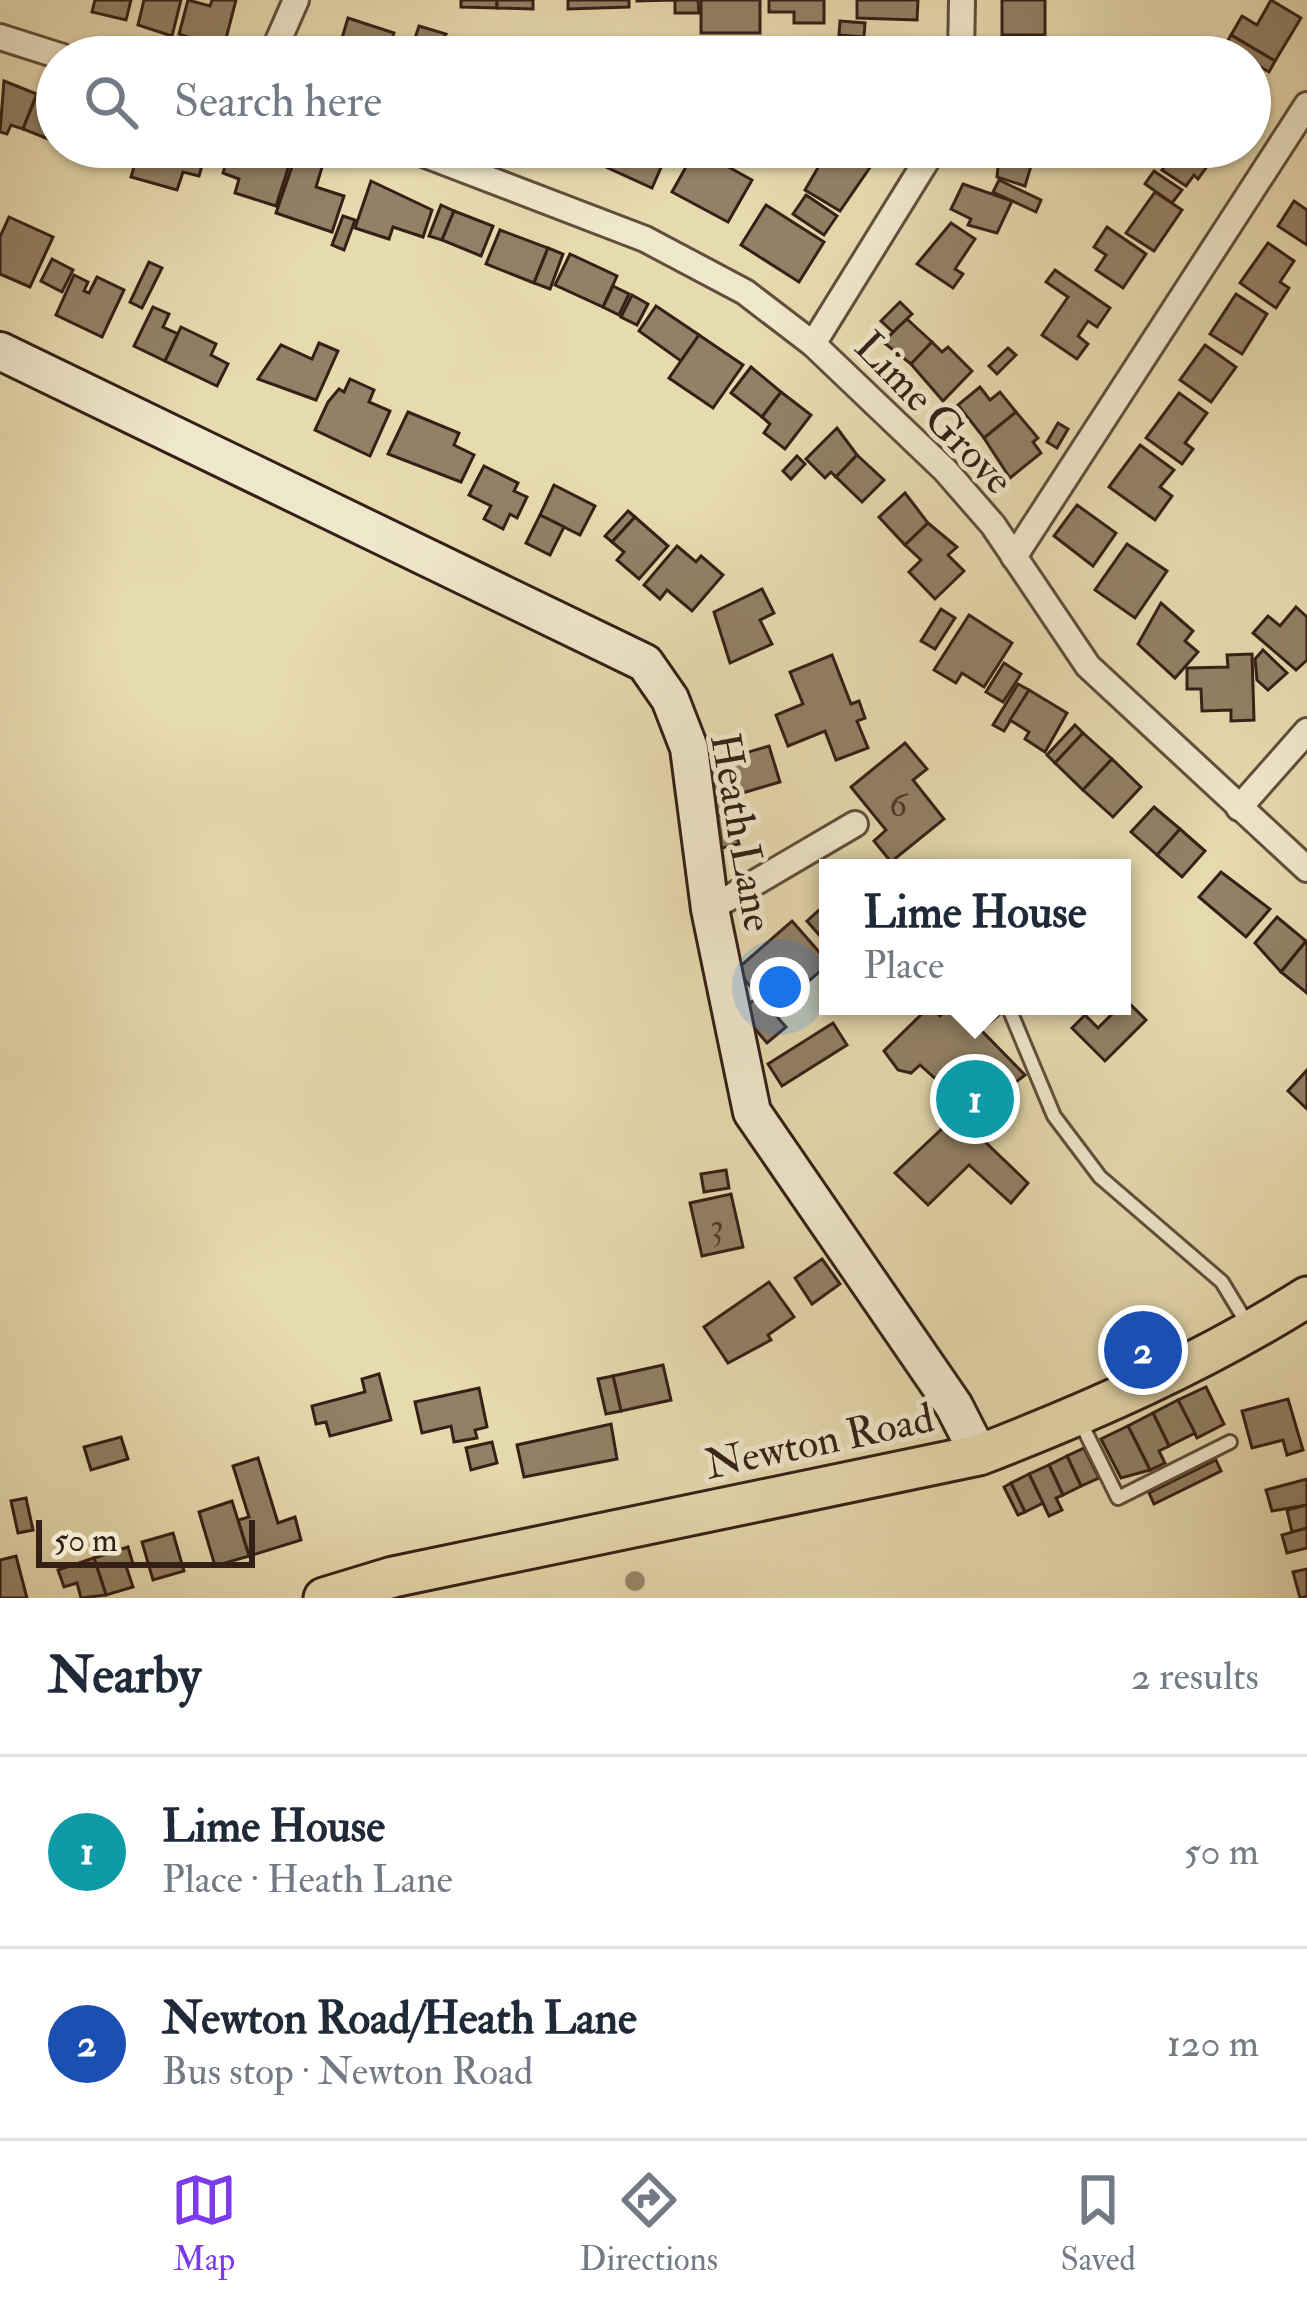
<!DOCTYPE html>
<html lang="en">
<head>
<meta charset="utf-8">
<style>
	body { margin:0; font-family:"IM FELL Double Pica",serif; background:#f2f2f3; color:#1f2937 }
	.scale { position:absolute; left:36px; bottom:30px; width:219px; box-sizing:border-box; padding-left:12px; border:6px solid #352016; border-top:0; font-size:33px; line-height:42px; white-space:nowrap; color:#352016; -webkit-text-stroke:9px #efe7cb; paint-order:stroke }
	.you { position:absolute; left:780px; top:987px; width:42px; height:42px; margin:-30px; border:9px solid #fff; border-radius:50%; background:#1a73e8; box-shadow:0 0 0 18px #1a73e833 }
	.badge { display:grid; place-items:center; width:78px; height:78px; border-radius:50%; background:#7c3aed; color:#fff; font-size:39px; font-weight:700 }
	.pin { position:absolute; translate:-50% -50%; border:6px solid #fff; box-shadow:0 3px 12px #0006 }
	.popup { position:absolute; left:819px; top:859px; width:312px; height:156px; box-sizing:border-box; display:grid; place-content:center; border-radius:0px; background:#fff; filter:drop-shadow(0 3px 9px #0005); font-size:39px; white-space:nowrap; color:#747a83 }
	.popup b { font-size:45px; color:#1f2937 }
	.popup::after { content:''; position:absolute; left:50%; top:100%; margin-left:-24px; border:24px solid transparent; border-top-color:#fff }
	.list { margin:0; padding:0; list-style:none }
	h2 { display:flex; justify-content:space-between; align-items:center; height:156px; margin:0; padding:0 48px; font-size:51px }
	h2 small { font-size:39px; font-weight:400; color:#747a83 }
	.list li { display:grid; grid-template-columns:78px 1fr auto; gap:36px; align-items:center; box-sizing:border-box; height:192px; padding:0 48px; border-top:3px solid #e0e1e3 }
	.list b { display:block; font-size:45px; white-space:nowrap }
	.list p { margin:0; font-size:39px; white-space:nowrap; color:#747a83 }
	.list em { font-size:39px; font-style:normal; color:#747a83 }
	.icon { flex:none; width:66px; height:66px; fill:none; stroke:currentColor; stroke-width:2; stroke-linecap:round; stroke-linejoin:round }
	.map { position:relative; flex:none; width:1307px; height:1598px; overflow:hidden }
	.search { position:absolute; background:#fff; box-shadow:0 3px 9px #0004; left:36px; right:36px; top:36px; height:132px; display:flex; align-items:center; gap:30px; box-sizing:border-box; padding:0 42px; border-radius:66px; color:#747a83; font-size:45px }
	.sheet { height:540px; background:#fff }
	nav { display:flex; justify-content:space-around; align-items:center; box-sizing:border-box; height:168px; border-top:3px solid #e0e1e3; background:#fff; font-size:33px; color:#747a83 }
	nav a { display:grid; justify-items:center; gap:6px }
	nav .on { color:#7c3aed }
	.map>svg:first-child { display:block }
	.building { fill:#918166; stroke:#352016; stroke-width:3 }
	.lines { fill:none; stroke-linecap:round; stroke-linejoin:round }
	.lane-casing { stroke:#614e3c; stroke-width:18 }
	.street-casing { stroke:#614e3c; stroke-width:30 }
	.secondary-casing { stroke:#352016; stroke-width:42 }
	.primary-casing { stroke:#352016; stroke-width:45 }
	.lane { stroke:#efe7cb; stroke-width:12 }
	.street { stroke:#efe7cb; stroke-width:24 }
	.secondary { stroke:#efe7cb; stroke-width:36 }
	.primary { stroke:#e6daaf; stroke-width:39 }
	.tree { fill:#99896c }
	.labels { text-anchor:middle; stroke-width:10; stroke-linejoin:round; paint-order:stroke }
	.number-label { font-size:36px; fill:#4c382a }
	.street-label { font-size:42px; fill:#352016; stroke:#efe7cb }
</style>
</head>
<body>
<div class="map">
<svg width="1307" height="1598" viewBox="0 0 1307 1598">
	<rect width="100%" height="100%" fill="#e6daaf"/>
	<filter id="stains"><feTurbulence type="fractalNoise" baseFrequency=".00167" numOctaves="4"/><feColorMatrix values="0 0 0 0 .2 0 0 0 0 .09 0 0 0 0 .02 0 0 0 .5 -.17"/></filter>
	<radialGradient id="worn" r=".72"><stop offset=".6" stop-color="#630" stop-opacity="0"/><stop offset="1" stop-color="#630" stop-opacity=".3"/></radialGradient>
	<!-- building -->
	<g class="building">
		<path d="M 95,0 L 131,0 L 126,20 L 92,12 Z"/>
		<path d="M 144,0 L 181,0 L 172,36 L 138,25 Z"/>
		<path d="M 188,0 L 210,6 L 212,0 L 236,0 L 223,50 L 179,34 Z"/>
		<path d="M 461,0 L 497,0 L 497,8 L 461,7 Z"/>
		<path d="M 497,0 L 533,0 L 533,9 L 497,8 Z"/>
		<path d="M 568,0 L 629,0 L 629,7 L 568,9 Z"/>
		<path d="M 675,0 L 637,1 L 637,0 L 698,0 L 699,13 L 675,13 Z"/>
		<rect x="701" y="0" width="59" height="33"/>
		<path d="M 769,0 L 824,0 L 824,23 L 794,23 L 794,12 L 769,12 Z"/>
		<path d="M 857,0 L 918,0 L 917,20 L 857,18 Z"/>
		<rect x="1002" y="0" width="43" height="35"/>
		<path d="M 1271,0 L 1301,18 L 1275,61 L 1231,35 L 1242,16 L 1257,25 Z"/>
		<path d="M 348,18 L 394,33 L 389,50 L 380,47 L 376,57 L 322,57 L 327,44 L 339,48 Z"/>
		<path d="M 840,21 L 865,23 L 864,37 L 839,35 Z"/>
		<path d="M 419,26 L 446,34 L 433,54 L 412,47 Z"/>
		<path d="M 1231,35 L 1275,61 L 1269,72 L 1225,46 Z"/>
		<path d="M 864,39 L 912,42 L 911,57 L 863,57 Z"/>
		<rect x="1058" y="40" width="36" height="16"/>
		<path d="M 4,81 L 37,94 L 23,129 L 11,125 L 7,134 L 0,132 Z"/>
		<path d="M 37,94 L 57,101 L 56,142 L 23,129 Z"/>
		<path d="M 75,147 L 128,147 L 124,160 L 100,151 L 96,162 L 73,154 Z"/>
		<path d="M 140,147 L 202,147 L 207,148 L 199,176 L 183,172 L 177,190 L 131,177 Z"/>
		<path d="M 231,147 L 293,153 L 276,206 L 235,193 L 239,179 L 223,173 Z"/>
		<path d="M 564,147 L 604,147 L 598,161 Z"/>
		<path d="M 615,147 L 670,147 L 652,188 L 606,167 Z"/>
		<path d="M 830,147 L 845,147 L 873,163 L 840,211 L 805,190 Z"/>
		<path d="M 1000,147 L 1027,147 L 1022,163 L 1031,166 L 1025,186 L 997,177 Z"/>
		<path d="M 1178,147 L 1221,147 L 1198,179 L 1194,175 L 1186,186 L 1162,170 Z"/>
		<path d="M 696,149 L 752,180 L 728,222 L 672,192 Z"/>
		<path d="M 296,155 L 323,164 L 316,187 L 344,196 L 332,232 L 276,213 Z"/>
		<path d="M 1154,171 L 1182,190 L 1172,203 L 1145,184 Z"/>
		<path d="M 999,180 L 1041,200 L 1036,212 L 993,192 Z"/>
		<path d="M 371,181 L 432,210 L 423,237 L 393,227 L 389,239 L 355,228 Z"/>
		<path d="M 963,184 L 1012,201 L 997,233 L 968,225 L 971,219 L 951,209 Z"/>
		<path d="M 1155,192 L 1182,210 L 1154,251 L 1126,233 Z"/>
		<path d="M 806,195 L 837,216 L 824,235 L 793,214 Z"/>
		<path d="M 1294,201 L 1307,210 L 1307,245 L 1278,226 Z"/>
		<path d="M 441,205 L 454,211 L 442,240 L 429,236 Z"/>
		<path d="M 766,205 L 824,242 L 799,282 L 741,245 Z"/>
		<path d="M 454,211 L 493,226 L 481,256 L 442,240 Z"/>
		<path d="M 343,216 L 355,220 L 344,250 L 332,245 Z"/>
		<path d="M 9,217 L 53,237 L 30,287 L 0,274 L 0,237 Z"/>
		<path d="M 951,223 L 975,239 L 955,269 L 963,274 L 953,288 L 917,264 Z"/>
		<path d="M 1107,227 L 1146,254 L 1123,288 L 1096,270 L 1106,255 L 1094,247 Z"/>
		<path d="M 500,230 L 548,248 L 534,283 L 486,264 Z"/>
		<path d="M 1268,243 L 1294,261 L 1280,282 L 1289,288 L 1276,308 L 1240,283 Z"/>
		<path d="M 548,248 L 563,254 L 550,289 L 534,283 Z"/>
		<path d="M 570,254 L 617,276 L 603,307 L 555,285 Z"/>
		<path d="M 52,259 L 73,270 L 62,292 L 41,281 Z"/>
		<path d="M 149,262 L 162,268 L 142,308 L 130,302 Z"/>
		<path d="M 1055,270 L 1110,308 L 1097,327 L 1088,321 L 1078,336 L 1088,344 L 1077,359 L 1042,335 L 1068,297 L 1046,282 Z"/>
		<path d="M 74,275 L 88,282 L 84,291 L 89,293 L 97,277 L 124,290 L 102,337 L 56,315 Z"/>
		<path d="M 613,286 L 629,294 L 619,315 L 603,307 Z"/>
		<path d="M 1236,294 L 1267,314 L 1242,354 L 1210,334 Z"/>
		<path d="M 632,295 L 648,304 L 637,325 L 621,317 Z"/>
		<path d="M 900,302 L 912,314 L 893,332 L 881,321 Z"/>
		<path d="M 656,306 L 699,335 L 681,361 L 639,331 Z"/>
		<path d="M 153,307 L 169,314 L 163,327 L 178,334 L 165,361 L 134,346 Z"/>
		<path d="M 907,319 L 932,342 L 911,364 L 883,342 Z"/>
		<path d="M 181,327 L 216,344 L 211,355 L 228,364 L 217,386 L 165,361 Z"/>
		<path d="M 699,335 L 743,365 L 713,408 L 669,378 Z"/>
		<path d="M 932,342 L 942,352 L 948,347 L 972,371 L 943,401 L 911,364 Z"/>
		<path d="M 319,343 L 338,351 L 316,400 L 258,379 L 281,345 L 312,359 Z"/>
		<path d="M 1205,345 L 1236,367 L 1211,402 L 1180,380 Z"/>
		<path d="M 1008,348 L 1016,355 L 997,374 L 989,366 Z"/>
		<path d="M 751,367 L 781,392 L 762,417 L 731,393 Z"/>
		<path d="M 350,379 L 374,390 L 369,402 L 390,411 L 370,456 L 315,430 L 328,402 L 339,389 L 344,392 Z"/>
		<path d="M 980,387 L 990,400 L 1000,392 L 1016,412 L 984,438 L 958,405 Z"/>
		<path d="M 781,392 L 811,415 L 785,449 L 764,433 L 770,424 L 762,417 Z"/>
		<path d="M 1179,393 L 1207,413 L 1185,443 L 1193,449 L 1182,464 L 1146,438 Z"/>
		<path d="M 408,412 L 459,433 L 454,445 L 474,455 L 461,482 L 388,454 Z"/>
		<path d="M 1016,412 L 1038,438 L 1033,442 L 1041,453 L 1010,478 L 984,438 Z"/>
		<path d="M 1058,423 L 1068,429 L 1057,448 L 1047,442 Z"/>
		<path d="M 837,428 L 857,455 L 836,477 L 831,472 L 825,478 L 806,459 Z"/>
		<path d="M 1140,445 L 1174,470 L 1160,487 L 1172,496 L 1155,520 L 1109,487 Z"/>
		<path d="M 857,455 L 884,480 L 862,502 L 836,477 Z"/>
		<path d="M 797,456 L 805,464 L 791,479 L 783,471 Z"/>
		<path d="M 484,466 L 518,483 L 514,491 L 527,497 L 517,518 L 510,514 L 503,529 L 484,519 L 491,506 L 469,495 Z"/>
		<path d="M 554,485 L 595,506 L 580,535 L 540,515 Z"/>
		<path d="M 905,493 L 928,523 L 905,545 L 879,517 Z"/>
		<path d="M 1077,505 L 1116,533 L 1093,566 L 1054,536 Z"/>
		<path d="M 628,511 L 635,517 L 612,542 L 605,536 Z"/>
		<path d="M 540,515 L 564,527 L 550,555 L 526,543 Z"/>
		<path d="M 635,517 L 668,546 L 639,579 L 617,560 L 624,552 L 612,542 Z"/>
		<path d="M 928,523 L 957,547 L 948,555 L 964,571 L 935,599 L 909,572 L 921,560 L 905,545 Z"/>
		<path d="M 1127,544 L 1167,571 L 1135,618 L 1095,590 Z"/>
		<path d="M 677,546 L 696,562 L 701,556 L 723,575 L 692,611 L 667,590 L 660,599 L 644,585 Z"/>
		<path d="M 762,589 L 774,613 L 760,620 L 772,644 L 730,663 L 714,612 Z"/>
		<path d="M 1161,603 L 1193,631 L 1185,641 L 1198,652 L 1175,678 L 1138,644 Z"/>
		<path d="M 1296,607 L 1307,617 L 1307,660 L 1296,670 L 1253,633 L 1268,616 L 1280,626 Z"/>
		<path d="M 941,609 L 955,618 L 935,649 L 921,641 Z"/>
		<path d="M 969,615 L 1012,643 L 984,687 L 962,673 L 956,683 L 934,670 Z"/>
		<path d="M 1263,650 L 1287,673 L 1268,690 L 1257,680 L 1255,659 Z"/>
		<path d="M 1252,654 L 1254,720 L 1231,721 L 1231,710 L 1202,711 L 1201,689 L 1187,689 L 1187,668 L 1228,667 L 1227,655 Z"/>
		<path d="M 832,655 L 851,704 L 859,701 L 865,718 L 857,721 L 868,748 L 836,760 L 825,731 L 788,746 L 776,715 L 803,704 L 790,672 Z"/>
		<path d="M 1004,663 L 1021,674 L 1003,702 L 986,692 Z"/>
		<path d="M 1018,684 L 1029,690 L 1004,731 L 993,725 Z"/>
		<path d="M 1029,690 L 1067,713 L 1045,752 L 1025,739 L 1029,732 L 1010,720 Z"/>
		<path d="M 1075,725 L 1083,733 L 1055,763 L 1047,755 Z"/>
		<path d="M 1083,733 L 1112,759 L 1083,790 L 1055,763 Z"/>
		<path d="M 905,743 L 927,769 L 913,780 L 944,819 L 891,862 L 874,841 L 886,830 L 851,787 Z"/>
		<path d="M 769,746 L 780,782 L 739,794 L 744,809 L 715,817 L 700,766 Z"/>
		<path d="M 1112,759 L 1141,787 L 1113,817 L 1083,790 Z"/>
		<path d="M 1154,807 L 1180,829 L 1157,855 L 1131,832 Z"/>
		<path d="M 730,812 L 739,844 L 718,849 L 709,818 Z"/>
		<path d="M 1180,829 L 1205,851 L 1182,877 L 1157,855 Z"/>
		<path d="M 1221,872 L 1270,909 L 1246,937 L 1199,897 Z"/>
		<path d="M 828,902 L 828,945 L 807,921 Z"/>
		<path d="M 1277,917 L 1306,941 L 1281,972 L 1255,943 Z"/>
		<path d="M 792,921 L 828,962 L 828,982 L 819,972 L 773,1012 L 736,970 Z"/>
		<path d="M 1306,941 L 1307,942 L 1307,993 L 1281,972 Z"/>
		<path d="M 759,996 L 786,1027 L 767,1043 L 740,1011 Z"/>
		<path d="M 1122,996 L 1146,1020 L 1105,1061 L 1072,1028 L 1085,1015 L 1098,1028 L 1113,1013 L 1106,1006 L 1122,1006 Z"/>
		<path d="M 930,1006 L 940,1016 L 950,1007 L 956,1012 L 962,1006 L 991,1006 L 1000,1014 L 981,1030 L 1025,1075 L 980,1109 L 991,1123 L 979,1136 L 1028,1183 L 1011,1203 L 969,1165 L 928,1205 L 895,1173 L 966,1106 L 920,1065 L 911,1073 L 898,1070 L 884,1051 Z"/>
		<path d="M 833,1023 L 847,1045 L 782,1086 L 768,1064 Z"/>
		<path d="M 1307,1070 L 1307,1109 L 1288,1091 Z"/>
		<path d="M 726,1170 L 729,1188 L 704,1192 L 701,1174 Z"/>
		<path d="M 731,1194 L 743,1247 L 702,1256 L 690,1203 Z"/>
		<path d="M 822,1259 L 840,1284 L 812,1304 L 795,1278 Z"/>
		<path d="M 769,1282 L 794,1317 L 768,1335 L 771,1340 L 728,1363 L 704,1327 Z"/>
		<path d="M 663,1365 L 671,1400 L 621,1411 L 613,1376 Z"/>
		<path d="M 379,1374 L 391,1420 L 330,1436 L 326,1422 L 316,1424 L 312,1406 L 365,1392 L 362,1379 Z"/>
		<path d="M 613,1376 L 621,1411 L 606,1414 L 598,1379 Z"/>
		<path d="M 1206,1387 L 1224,1424 L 1197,1438 L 1178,1400 Z"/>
		<path d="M 479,1388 L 487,1427 L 475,1430 L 477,1438 L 454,1442 L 451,1426 L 422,1433 L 415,1402 Z"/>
		<path d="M 1288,1399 L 1303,1450 L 1287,1455 L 1283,1440 L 1252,1448 L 1242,1411 Z"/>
		<path d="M 1178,1400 L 1195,1433 L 1169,1446 L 1153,1413 Z"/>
		<path d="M 1153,1413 L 1169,1446 L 1159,1451 L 1165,1463 L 1150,1470 L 1128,1426 Z"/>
		<path d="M 611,1424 L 617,1459 L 524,1477 L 517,1445 Z"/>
		<path d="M 1128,1426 L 1150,1470 L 1121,1478 L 1101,1439 Z"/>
		<path d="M 121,1437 L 128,1459 L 91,1470 L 84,1447 Z"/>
		<path d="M 492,1442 L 497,1463 L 471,1470 L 466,1448 Z"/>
		<path d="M 1084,1448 L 1099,1478 L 1081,1486 L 1067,1456 Z"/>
		<path d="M 1067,1456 L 1081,1486 L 1063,1495 L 1049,1465 Z"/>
		<path d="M 258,1458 L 278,1523 L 295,1517 L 301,1540 L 249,1556 L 238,1520 L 249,1517 L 233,1466 Z"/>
		<path d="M 1216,1460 L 1221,1471 L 1154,1504 L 1149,1493 Z"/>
		<path d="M 1049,1465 L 1063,1495 L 1056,1498 L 1062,1510 L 1049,1516 L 1029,1474 Z"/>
		<path d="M 1029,1474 L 1043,1503 L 1025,1512 L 1011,1483 Z"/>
		<path d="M 1307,1479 L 1307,1505 L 1272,1511 L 1266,1490 Z"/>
		<path d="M 1011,1483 L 1025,1512 L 1018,1515 L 1004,1487 Z"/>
		<path d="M 26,1498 L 33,1530 L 18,1533 L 11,1501 Z"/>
		<path d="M 232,1501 L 249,1556 L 215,1566 L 199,1512 Z"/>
		<path d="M 1307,1505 L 1307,1528 L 1292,1532 L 1287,1510 Z"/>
		<path d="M 1307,1528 L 1307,1548 L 1287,1553 L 1282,1535 Z"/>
		<path d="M 173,1533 L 184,1571 L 153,1580 L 142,1542 Z"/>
		<path d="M 128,1547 L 133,1564 L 126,1566 L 133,1587 L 106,1595 L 94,1558 Z"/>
		<path d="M 16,1556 L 27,1598 L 0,1598 L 0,1560 Z"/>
		<path d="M 94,1558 L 106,1595 L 81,1598 L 77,1583 L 64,1587 L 58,1570 Z"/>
		<path d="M 1307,1569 L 1307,1596 L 1300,1598 L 1293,1572 Z"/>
	</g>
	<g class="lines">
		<!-- lane casing -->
		<g class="lane-casing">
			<g id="lane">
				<path d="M 1008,1006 L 1054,1116 L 1100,1177 L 1222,1282 L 1248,1325"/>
				<path d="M 1081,1423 L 1118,1498 L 1230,1442"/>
			</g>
		</g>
		<!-- street casing -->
		<g class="street-casing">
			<g id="street">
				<path d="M 0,37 L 63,57"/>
				<path d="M 271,57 L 296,0"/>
				<path d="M 961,57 L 962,0"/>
				<path d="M 405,147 L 645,239 L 745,292 L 813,344 L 945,470 L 993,525 L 1088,666 L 1307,869"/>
				<path d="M 813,344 L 935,147"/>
				<path d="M 1014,557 L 1307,105"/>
				<path d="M 1239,808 L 1307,731"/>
				<path d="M 710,909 L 855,824"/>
			</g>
		</g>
		<!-- secondary casing -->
		<g class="secondary-casing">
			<path id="secondary" d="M 0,351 L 645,663 L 670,699 L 689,748 L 710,909 L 752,1112 L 954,1406 L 979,1455"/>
		</g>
		<!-- primary casing -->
		<g class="primary-casing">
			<path id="primary" d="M 324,1598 L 393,1577 L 979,1455 C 1093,1411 1204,1362 1307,1297"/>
		</g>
		<!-- lane -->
		<use href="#lane" class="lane"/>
		<!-- street -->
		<use href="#street" class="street"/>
		<!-- secondary -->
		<use href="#secondary" class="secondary"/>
		<!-- primary -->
		<use href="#primary" class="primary"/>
	</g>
	<!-- trees -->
	<circle class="tree" cx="635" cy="1581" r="10"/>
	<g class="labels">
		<!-- number labels -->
		<g class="number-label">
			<text x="898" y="816">6</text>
			<text x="717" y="1238">3</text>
		</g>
		<!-- street labels -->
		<g class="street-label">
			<text transform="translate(935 412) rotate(46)" y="15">Lime Grove</text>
			<text transform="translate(743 832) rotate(80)" y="15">Heath Lane</text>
			<text transform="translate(819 1440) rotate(-12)" y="15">Newton Road</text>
		</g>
	</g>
	<rect width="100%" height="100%" filter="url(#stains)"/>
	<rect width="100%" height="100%" fill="url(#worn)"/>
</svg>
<div class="scale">50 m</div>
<div class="you"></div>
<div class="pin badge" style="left:975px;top:1099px;background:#0f9aa8">1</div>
<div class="popup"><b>Lime House</b>Place</div>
<div class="pin badge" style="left:1143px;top:1350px;background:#1a4fb4">2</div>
<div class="search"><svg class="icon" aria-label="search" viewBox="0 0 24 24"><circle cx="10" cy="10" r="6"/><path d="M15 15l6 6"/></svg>Search here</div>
</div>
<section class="sheet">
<h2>Nearby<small>2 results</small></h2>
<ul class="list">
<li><span class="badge" style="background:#0f9aa8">1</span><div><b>Lime House</b><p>Place · Heath Lane</p></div><em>50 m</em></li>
<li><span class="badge" style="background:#1a4fb4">2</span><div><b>Newton Road/Heath Lane</b><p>Bus stop · Newton Road</p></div><em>120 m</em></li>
</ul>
</section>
<nav>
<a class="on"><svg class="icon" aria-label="map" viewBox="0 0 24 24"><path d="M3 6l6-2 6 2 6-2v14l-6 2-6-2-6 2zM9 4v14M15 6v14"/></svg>Map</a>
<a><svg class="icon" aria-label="directions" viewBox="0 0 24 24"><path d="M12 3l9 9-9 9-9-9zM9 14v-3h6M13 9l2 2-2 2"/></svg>Directions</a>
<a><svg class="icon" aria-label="saved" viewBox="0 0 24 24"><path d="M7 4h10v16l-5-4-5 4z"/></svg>Saved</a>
</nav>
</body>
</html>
